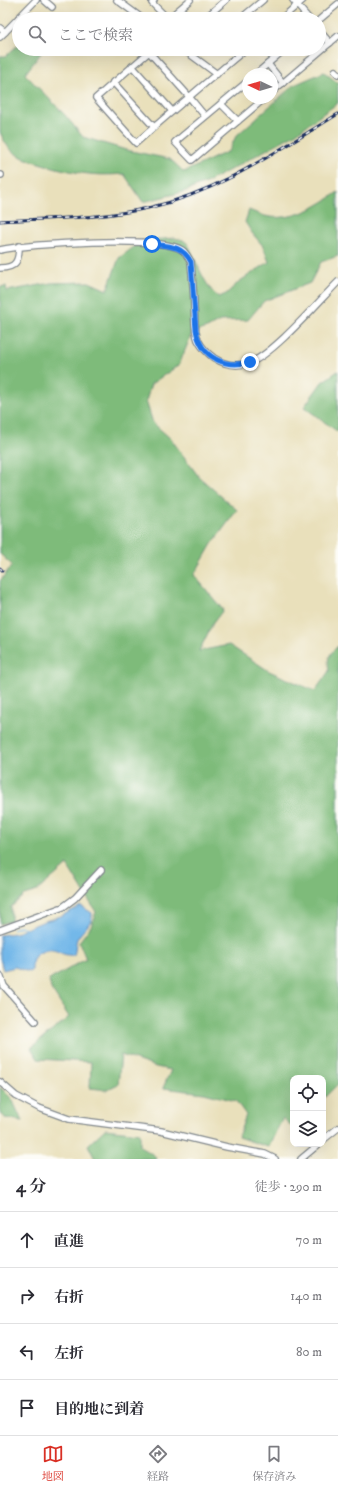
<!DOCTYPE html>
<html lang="ja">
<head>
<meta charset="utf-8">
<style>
	body { margin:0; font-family:"IM FELL DW Pica","Noto Serif JP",serif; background:#f2f2f3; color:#2b2b33 }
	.controls { position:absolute; right:12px; bottom:12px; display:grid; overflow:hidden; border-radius:8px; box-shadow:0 4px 16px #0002 }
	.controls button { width:36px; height:36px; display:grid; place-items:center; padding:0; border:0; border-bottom:1px solid #e1e1e2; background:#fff; color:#2b2b33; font:20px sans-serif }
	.compass { position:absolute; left:242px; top:68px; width:36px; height:36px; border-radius:50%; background:#fff; box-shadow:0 4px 16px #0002; rotate:274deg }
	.stop { position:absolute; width:12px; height:12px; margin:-9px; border:3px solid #1a73e8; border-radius:50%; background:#fff }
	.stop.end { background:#1a73e8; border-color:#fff; box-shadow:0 1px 4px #0008 }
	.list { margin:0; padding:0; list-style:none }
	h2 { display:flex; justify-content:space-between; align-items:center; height:52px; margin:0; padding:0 16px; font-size:17px }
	h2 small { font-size:13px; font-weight:400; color:#7c7c81 }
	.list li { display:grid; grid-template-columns:26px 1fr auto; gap:12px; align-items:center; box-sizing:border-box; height:56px; padding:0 16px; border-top:1px solid #e1e1e2 }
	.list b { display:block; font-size:15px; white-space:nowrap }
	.list em { font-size:13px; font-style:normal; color:#7c7c81 }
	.icon { flex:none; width:22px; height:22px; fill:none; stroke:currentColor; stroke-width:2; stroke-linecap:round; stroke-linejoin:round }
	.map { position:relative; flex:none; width:338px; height:1159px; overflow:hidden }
	.search { position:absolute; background:#fff; box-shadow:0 4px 16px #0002; left:12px; right:12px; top:12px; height:44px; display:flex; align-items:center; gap:10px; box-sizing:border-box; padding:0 14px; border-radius:22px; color:#7c7c81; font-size:15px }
	.sheet { height:276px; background:#fff }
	nav { display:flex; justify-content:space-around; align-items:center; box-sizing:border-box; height:56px; border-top:1px solid #e1e1e2; background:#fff; font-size:11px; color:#7c7c81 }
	nav a { display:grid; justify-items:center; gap:2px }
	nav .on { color:#d93025 }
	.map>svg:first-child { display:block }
	.forest { fill:#7ebb7a; stroke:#4c756c }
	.water { fill:#73b8e9; stroke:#4774a4 }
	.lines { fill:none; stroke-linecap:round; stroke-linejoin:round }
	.stream { stroke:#73b8e9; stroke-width:1.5 }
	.minor-casing { stroke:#82888c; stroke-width:8 }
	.minor { stroke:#fff; stroke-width:5.5 }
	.rail-casing { stroke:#1b2f5e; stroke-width:3 }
	.rail { stroke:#fdfcf7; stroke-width:1.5; stroke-dasharray:4.5; stroke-linecap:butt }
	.route { stroke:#1a73e8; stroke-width:5 }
</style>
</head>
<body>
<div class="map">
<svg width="338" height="1159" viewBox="0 0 338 1159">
	<rect width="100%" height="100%" fill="#fdfcf7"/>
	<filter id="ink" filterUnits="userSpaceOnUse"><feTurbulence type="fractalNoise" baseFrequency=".025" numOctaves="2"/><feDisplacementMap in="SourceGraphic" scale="8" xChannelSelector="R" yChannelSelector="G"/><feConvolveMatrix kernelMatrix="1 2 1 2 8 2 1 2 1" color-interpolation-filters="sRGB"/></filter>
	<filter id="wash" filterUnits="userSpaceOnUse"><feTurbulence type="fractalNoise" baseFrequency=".012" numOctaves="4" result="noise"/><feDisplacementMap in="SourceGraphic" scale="16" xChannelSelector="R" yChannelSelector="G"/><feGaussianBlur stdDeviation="0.9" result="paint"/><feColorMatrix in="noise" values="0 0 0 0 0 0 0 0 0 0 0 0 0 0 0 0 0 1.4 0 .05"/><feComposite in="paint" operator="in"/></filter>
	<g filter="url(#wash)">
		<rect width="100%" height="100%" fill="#e9e0bb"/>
		<!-- forest -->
		<g class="forest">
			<path d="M 19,44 L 19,49 L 44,49 L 25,74 L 65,115 L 83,137 L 126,150 L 170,159 L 184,172 L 229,151 L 236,136 L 279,98 L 294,85 L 324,72 L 338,83 L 338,103 L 295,134 L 208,182 L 183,192 L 143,202 L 124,174 C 92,177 69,172 39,163 C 30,160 18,157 11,150 C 6,145 3,139 0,132 L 0,56 L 6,56 Z"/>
			<path d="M 338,192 L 338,256 L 321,262 L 310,283 L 264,301 L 248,320 L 220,321 L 207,328 L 192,333 L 179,365 L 151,384 L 146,401 L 153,423 L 171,439 L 199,477 L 237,510 L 212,544 L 194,575 L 223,610 L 213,623 L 199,651 L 229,645 L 269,671 L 315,691 L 329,671 C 327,659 328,655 338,646 L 338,1086 L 337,1085 L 323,1099 L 323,1078 L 293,1078 L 293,1128 L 283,1118 L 268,1147 L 238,1137 L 246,1115 L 236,1101 L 204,1093 L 163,1088 L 171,1070 L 156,1067 L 121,1055 L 118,1085 L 108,1090 L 90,1088 L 91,1062 L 38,1059 L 31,1048 L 69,1017 L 51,989 L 49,980 L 86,959 L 79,942 L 91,926 L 96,912 L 67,865 L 37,891 L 24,895 L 11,907 L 11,921 L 0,924 L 0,581 L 12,565 L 0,554 L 0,287 L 6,286 L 7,291 L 51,283 L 89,282 L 107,290 L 119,258 L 142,241 L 174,238 L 183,240 L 188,244 C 195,258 206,290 219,297 L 226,294 L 240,281 L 269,262 L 263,246 L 252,233 L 245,222 L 249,210 C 256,213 263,216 270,217 C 295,220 319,206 338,192 Z"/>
			<path d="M 338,371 L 338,432 L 304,407 L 322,382 Z"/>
			<path d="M 0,1087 L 12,1099 L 22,1121 L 5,1118 L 0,1114 Z"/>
			<path d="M 105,1129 L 140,1133 L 140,1146 L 155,1156 L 156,1159 L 95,1159 L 88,1145 Z"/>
		</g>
		<!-- water -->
		<path class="water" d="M 81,906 L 92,913 C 93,924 82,930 77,939 C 75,944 76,950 74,955 C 58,957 57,944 39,953 C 32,957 32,962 32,970 L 29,972 L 15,967 L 3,970 L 0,958 L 0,935 L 16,933 L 42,922 L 61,916 Z"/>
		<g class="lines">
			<!-- stream -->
			<path class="stream" d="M 12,929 L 21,926 L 27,930"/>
		</g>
	</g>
	<g filter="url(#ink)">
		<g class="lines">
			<!-- minor casing -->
			<g class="minor-casing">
				<g id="minor">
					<path d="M 44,0 L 52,7"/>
					<path d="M 117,0 L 143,19"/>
					<path d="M 154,0 L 152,3 L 168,19"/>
					<path d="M 293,0 L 309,19"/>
					<path d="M 168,19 L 190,0"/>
					<path d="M 204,19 L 226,0"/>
					<path d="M 240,19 L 263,0"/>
					<path d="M 281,19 L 303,0"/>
					<path d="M 319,20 L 338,4"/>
					<path d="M 0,28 L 5,32 L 36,0"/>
					<path d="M 319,30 L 330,43"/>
					<path d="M 0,37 L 5,32"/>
					<path d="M 183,49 L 217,74"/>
					<path d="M 268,64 L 283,83"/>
					<path d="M 132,66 L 172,111"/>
					<path d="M 335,71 L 338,74"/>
					<path d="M 256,74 L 285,49"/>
					<path d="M 248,81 L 175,142 L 192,160 L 265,98"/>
					<path d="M 113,82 L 154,127"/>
					<path d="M 272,92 L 338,36"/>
					<path d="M 221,104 L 238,121"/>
					<path d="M 205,116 C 198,108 192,100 185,92 L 149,52 L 96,98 L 136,143 C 172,111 209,80 246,49"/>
					<path d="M 0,175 L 1,175"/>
					<path d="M 0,250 C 28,244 160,235 182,250 C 186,253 188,257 191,262 C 192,277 194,292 194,307 C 195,318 194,330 198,340 C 202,348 207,353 214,358 C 225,365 236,367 249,363 C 273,355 319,301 338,282"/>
					<path d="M 0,268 C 16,268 19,261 19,246"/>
					<path d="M 0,930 L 63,907 L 75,898 L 101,870"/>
					<path d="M 0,975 L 4,986 L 35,1021"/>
					<path d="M 0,1082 L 16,1096 L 39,1108 L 69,1119 L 161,1131 L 227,1147 L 265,1154 L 275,1159"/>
					<path d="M 323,1140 L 338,1128"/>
					<path d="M 301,1159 L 319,1144"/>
				</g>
			</g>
			<!-- minor -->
			<use href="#minor" class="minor"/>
			<!-- rail casing -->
			<g class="rail-casing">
				<g id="rail">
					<path d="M 0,221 C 50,218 100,219 148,208 C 219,192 277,151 338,114"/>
					<path d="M 0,568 L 2,570"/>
				</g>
			</g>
			<!-- rail -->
			<use href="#rail" class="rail"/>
		</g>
	</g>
	<g class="lines" filter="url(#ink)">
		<!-- route -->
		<path class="route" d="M 152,244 C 169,246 182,245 191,262 L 196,330 C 201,357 224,369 250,362"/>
	</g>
</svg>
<div class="controls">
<button><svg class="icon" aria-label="locate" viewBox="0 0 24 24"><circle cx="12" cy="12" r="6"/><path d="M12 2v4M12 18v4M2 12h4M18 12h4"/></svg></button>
<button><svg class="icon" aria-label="layers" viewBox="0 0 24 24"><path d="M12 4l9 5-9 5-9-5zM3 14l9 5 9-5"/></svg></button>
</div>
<svg class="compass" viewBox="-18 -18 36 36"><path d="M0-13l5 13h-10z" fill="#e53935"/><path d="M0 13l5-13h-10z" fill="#7c7c81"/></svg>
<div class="stop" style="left:152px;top:244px"></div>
<div class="stop end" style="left:250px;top:362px"></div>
<div class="search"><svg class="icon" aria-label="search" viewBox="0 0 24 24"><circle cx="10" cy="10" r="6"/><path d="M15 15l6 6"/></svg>ここで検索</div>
</div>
<section class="sheet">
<h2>4 分<small>徒歩 · 290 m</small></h2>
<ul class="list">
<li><svg class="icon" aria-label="ahead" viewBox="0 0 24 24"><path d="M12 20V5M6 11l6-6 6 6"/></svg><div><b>直進</b></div><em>70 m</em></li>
<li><svg class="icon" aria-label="right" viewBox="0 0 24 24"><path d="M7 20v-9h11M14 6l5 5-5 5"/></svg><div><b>右折</b></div><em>140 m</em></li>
<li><svg class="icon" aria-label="left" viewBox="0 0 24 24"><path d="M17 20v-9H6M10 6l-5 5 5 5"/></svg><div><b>左折</b></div><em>80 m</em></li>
<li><svg class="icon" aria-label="arrive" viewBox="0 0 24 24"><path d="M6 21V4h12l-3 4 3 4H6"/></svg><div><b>目的地に到着</b></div></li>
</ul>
</section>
<nav>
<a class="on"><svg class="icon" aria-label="map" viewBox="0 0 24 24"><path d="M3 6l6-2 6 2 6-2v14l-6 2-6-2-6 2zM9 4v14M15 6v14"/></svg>地図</a>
<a><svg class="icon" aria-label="directions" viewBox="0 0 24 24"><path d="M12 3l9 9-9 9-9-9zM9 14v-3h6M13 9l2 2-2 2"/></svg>経路</a>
<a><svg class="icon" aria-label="saved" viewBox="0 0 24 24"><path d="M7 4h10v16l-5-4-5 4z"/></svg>保存済み</a>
</nav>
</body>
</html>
